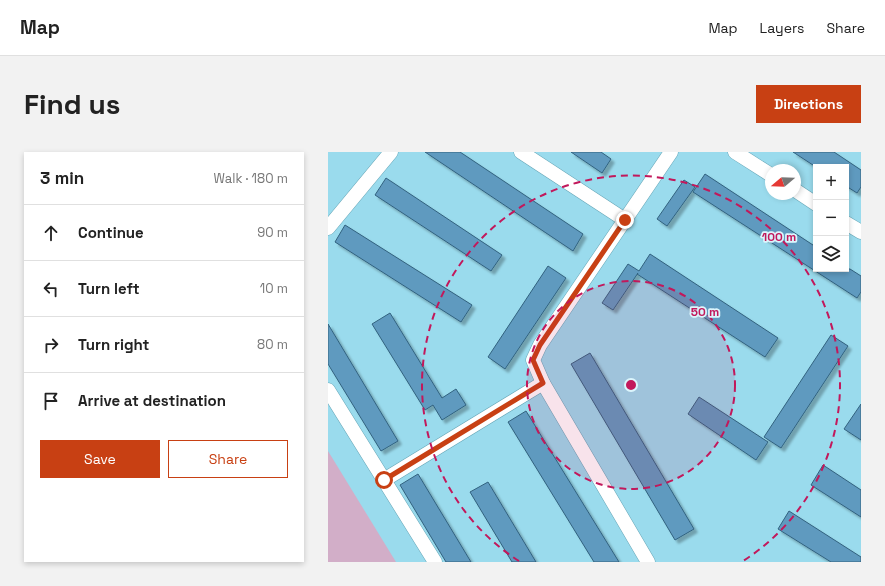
<!DOCTYPE html>
<html lang="en">
<head>
<meta charset="utf-8">
<style>
	body { margin:0; font-family:"Space Grotesk",sans-serif; background:#f2f2f2; color:#222 }
	.controls { position:absolute; right:12px; top:12px; display:grid; overflow:hidden; border-radius:0px; box-shadow:0 2px 6px #0003 }
	.controls button { width:36px; height:36px; display:grid; place-items:center; padding:0; border:0; border-bottom:1px solid #e0e0e0; background:#fff; color:#222; font:20px sans-serif }
	.compass { position:absolute; left:437px; top:12px; width:36px; height:36px; border-radius:50%; background:#fff; box-shadow:0 2px 6px #0003; rotate:251deg }
	.stop { position:absolute; width:12px; height:12px; margin:-9px; border:3px solid #c84013; border-radius:50%; background:#fff }
	.stop.end { background:#c84013; border-color:#fff; box-shadow:0 1px 4px #0008 }
	.list { margin:0; padding:0; list-style:none }
	h2 { display:flex; justify-content:space-between; align-items:center; height:52px; margin:0; padding:0 16px; font-size:17px }
	h2 small { font-size:13px; font-weight:400; color:#767676 }
	.list li { display:grid; grid-template-columns:26px 1fr auto; gap:12px; align-items:center; box-sizing:border-box; height:56px; padding:0 16px; border-top:1px solid #e0e0e0 }
	.list b { display:block; font-size:15px; white-space:nowrap }
	.list em { font-size:13px; font-style:normal; color:#767676 }
	.actions { display:flex; gap:8px; padding:12px 16px }
	.actions a { flex:1; padding:9px 0; border:1px solid #c84013; border-radius:0px; text-align:center; font-size:14px; color:#c84013 }
	.actions .main { background:#c84013; color:#fff }
	.icon { flex:none; width:22px; height:22px; fill:none; stroke:currentColor; stroke-width:2; stroke-linecap:round; stroke-linejoin:round }
	.map { position:relative; flex:none; width:533px; height:410px; overflow:hidden; border-radius:0px }
	header { display:flex; align-items:center; gap:24px; box-sizing:border-box; height:56px; padding:0 20px; background:#fff; border-bottom:1px solid #e0e0e0 }
	header strong { font-size:19px }
	nav { display:flex; gap:22px; margin-inline-start:auto; font-size:14px }
	.intro { display:flex; align-items:center; justify-content:space-between; box-sizing:border-box; height:96px; padding:0 24px }
	h1 { margin:0; font-size:28px }
	.button { padding:10px 18px; border-radius:0px; background:#c84013; color:#fff; font-size:14px; font-weight:700 }
	main { display:flex; gap:24px; padding:0 24px }
	aside { flex:1; background:#fff; border-radius:0px; box-shadow:0 2px 6px #0003 }
	.map>svg:first-child { display:block }
	.green { fill:#d2aec8 }
	.building { fill:#5f9abf; stroke:#32627f; filter:url(#shadow) }
	.lines { fill:none; stroke-linecap:round; stroke-linejoin:round }
	.minor-casing { stroke:#66a6b7; stroke-width:15 }
	.minor { stroke:#fff; stroke-width:14 }
	.route { stroke:#c84013; stroke-width:5 }
	.ring { fill:none; stroke:#c2185b; stroke-width:2; stroke-dasharray:7 5 }
	.centre { fill:#c2185b; stroke:#dcf5fc; stroke-width:2 }
	.ring-label { font-size:12px; text-anchor:middle; font-weight:bold; fill:#c2185b; stroke:#dcf5fc; stroke-width:3.5; stroke-linejoin:round; paint-order:stroke }
</style>
</head>
<body>
<header>
<strong>Map</strong>
<nav><a>Map</a><a>Layers</a><a>Share</a></nav>
</header>
<div class="intro"><h1>Find us</h1><a class="button">Directions</a></div>
<main>
<aside>
<h2>3 min<small>Walk · 180 m</small></h2>
<ul class="list">
<li><svg class="icon" aria-label="ahead" viewBox="0 0 24 24"><path d="M12 20V5M6 11l6-6 6 6"/></svg><div><b>Continue</b></div><em>90 m</em></li>
<li><svg class="icon" aria-label="left" viewBox="0 0 24 24"><path d="M17 20v-9H6M10 6l-5 5 5 5"/></svg><div><b>Turn left</b></div><em>10 m</em></li>
<li><svg class="icon" aria-label="right" viewBox="0 0 24 24"><path d="M7 20v-9h11M14 6l5 5-5 5"/></svg><div><b>Turn right</b></div><em>80 m</em></li>
<li><svg class="icon" aria-label="arrive" viewBox="0 0 24 24"><path d="M6 21V4h12l-3 4 3 4H6"/></svg><div><b>Arrive at destination</b></div></li>
</ul>
<div class="actions"><a class="main">Save</a><a>Share</a></div>
</aside>
<div class="map">
<svg width="533" height="410" viewBox="0 0 533 410">
	<defs>
		<filter id="shadow"><feDropShadow dx="3.5" dy="3.5" stdDeviation="1" flood-color="#0004"/></filter>
	</defs>
	<rect width="100%" height="100%" fill="#9adbed"/>
	<!-- green -->
	<path class="green" d="M 0,299 L 68,410 L 0,410 Z"/>
	<!-- building -->
	<g class="building">
		<path d="M 97,0 L 132,0 L 255,82 L 245,99 Z"/>
		<path d="M 243,0 L 273,0 L 283,7 L 274,21 Z"/>
		<path d="M 465,0 L 506,0 L 533,18 L 533,35 L 529,41 L 518,34 L 518,15 L 488,15 Z"/>
		<path d="M 377,22 L 488,95 L 488,117 L 522,117 L 533,124 L 533,140 L 529,146 L 365,40 Z"/>
		<path d="M 58,26 L 174,103 L 163,119 L 47,43 Z"/>
		<path d="M 356,28 L 367,35 L 339,74 L 329,67 Z"/>
		<path d="M 17,73 L 144,153 L 133,170 L 7,90 Z"/>
		<path d="M 322,102 L 450,186 L 437,205 L 309,122 L 310,121 L 285,158 L 274,151 L 300,112 L 311,119 Z"/>
		<path d="M 220,114 L 238,126 L 177,217 L 160,205 Z"/>
		<path d="M 62,161 L 114,246 L 128,237 L 138,253 L 114,268 L 105,253 L 97,258 L 44,172 Z"/>
		<path d="M 0,172 L 70,289 L 53,299 L 0,212 Z"/>
		<path d="M 503,183 L 520,194 L 453,296 L 436,285 Z"/>
		<path d="M 262,201 L 366,377 L 347,388 L 243,212 Z"/>
		<path d="M 371,245 L 440,290 L 428,308 L 360,262 Z"/>
		<path d="M 533,252 L 533,288 L 516,277 Z"/>
		<path d="M 198,259 L 291,410 L 266,410 L 180,270 Z"/>
		<path d="M 495,313 L 533,338 L 533,365 L 483,333 Z"/>
		<path d="M 90,322 L 143,410 L 118,410 L 72,333 Z"/>
		<path d="M 160,330 L 208,410 L 184,410 L 142,340 Z"/>
		<path d="M 461,359 L 533,405 L 533,410 L 503,410 L 450,377 Z"/>
	</g>
	<g class="lines">
		<!-- minor casing -->
		<g class="minor-casing">
			<g id="minor">
				<path d="M 193,0 L 297,68"/>
				<path d="M 407,0 L 443,23"/>
				<path d="M 467,38 L 488,52"/>
				<path d="M 518,71 L 533,80"/>
				<path d="M 0,76 L 63,0"/>
				<path d="M 0,238 L 107,410"/>
				<path d="M 56,328 L 215,231"/>
				<path d="M 320,410 L 215,231 L 205,208 L 212,193 L 343,0"/>
			</g>
		</g>
		<!-- minor -->
		<use href="#minor" class="minor"/>
	</g>
	<g class="lines">
		<!-- route -->
		<path class="route" d="M 56,328 L 215,231 L 205,208 L 212,193 L 297,68"/>
	</g>
	<!-- distance rings -->
	<circle cx="303" cy="233" r="104" fill="#c2185b" fill-opacity=".12"/>
	<g class="ring">
		<circle cx="303" cy="233" r="104"/>
		<path d="M191 409A209 209 0 1 1 415 409"/>
	</g>
	<circle cx="303" cy="233" r="6" class="centre"/>
	<g class="ring-label">
		<text x="451" y="89">100 m</text>
		<text x="377" y="164">50 m</text>
	</g>
</svg>
<div class="controls">
<button>+</button>
<button>−</button>
<button><svg class="icon" aria-label="layers" viewBox="0 0 24 24"><path d="M12 4l9 5-9 5-9-5zM3 14l9 5 9-5"/></svg></button>
</div>
<svg class="compass" viewBox="-18 -18 36 36"><path d="M0-13l5 13h-10z" fill="#e53935"/><path d="M0 13l5-13h-10z" fill="#767676"/></svg>
<div class="stop" style="left:56px;top:328px"></div>
<div class="stop end" style="left:297px;top:68px"></div>
</div>
</main>
</body>
</html>
